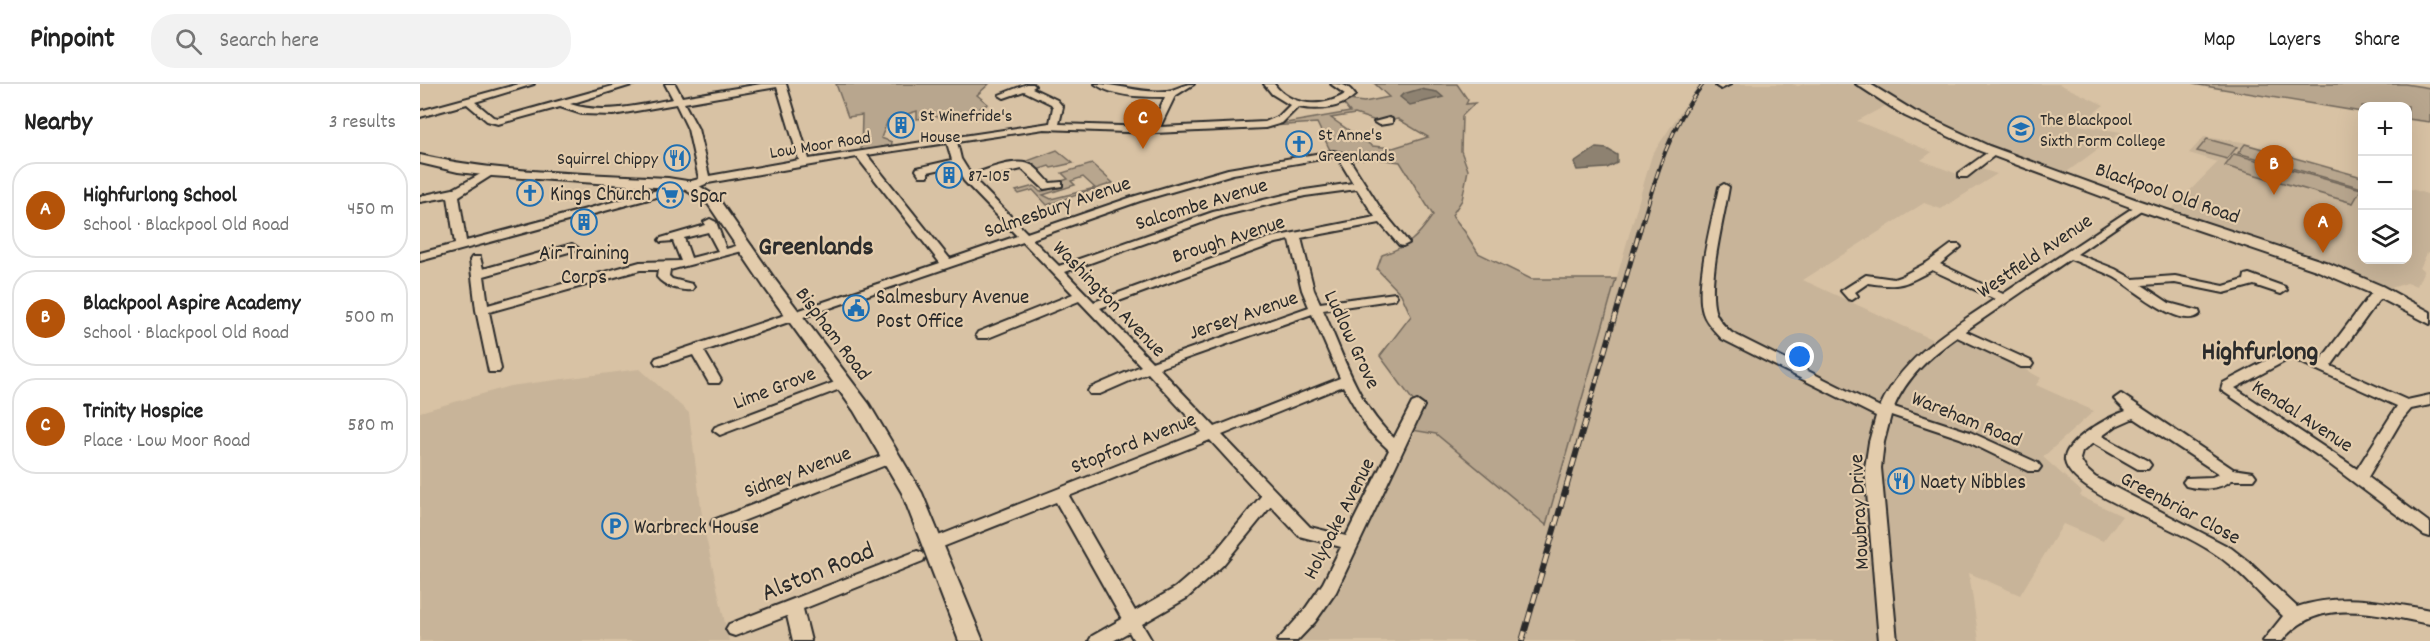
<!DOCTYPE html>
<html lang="en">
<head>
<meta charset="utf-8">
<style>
	body { margin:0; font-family:Dekko,sans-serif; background:#f2f2f2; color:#222 }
	.controls { position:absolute; right:18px; top:18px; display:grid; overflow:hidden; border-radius:12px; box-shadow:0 6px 24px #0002 }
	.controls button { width:54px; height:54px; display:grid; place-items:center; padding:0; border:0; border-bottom:2px solid #e0e0e0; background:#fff; color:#222; font:30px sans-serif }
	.you { position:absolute; left:1380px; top:273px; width:21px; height:21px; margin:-15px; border:4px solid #fff; border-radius:50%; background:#1a73e8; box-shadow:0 0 0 9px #1a73e833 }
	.badge { display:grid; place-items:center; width:39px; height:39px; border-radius:50%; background:#b45309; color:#fff; font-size:20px; font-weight:700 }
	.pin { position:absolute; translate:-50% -50px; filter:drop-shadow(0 2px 3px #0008) }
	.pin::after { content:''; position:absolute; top:32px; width:21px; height:18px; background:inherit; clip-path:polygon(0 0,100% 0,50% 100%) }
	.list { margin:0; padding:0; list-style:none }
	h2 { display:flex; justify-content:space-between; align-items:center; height:78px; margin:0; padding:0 24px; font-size:26px }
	h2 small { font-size:20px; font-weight:400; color:#767676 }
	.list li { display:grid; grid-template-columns:39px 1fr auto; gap:18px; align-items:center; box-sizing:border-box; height:96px; margin:0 12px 12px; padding:0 12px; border:2px solid #e0e0e0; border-radius:24px }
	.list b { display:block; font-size:22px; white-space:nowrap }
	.list p { margin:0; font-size:20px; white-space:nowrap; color:#767676 }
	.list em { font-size:20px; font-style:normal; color:#767676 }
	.icon { flex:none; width:33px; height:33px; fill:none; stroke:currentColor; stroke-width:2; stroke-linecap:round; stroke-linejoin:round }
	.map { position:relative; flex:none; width:2010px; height:557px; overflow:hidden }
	header { display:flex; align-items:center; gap:36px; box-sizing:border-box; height:84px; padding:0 30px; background:#fff; border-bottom:2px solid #e0e0e0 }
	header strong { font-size:28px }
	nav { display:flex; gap:33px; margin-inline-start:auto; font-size:21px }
	.search { width:420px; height:54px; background:#f2f2f2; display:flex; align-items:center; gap:15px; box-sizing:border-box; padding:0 21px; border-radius:24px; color:#767676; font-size:22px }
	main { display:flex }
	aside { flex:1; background:#fff }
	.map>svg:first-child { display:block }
	.built { fill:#c8b499 }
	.green { fill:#b8a68e; stroke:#72685c; stroke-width:1.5; fill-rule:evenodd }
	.water { fill:#8e8271; stroke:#665f55; stroke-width:1.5 }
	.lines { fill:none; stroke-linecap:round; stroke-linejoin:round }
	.minor-casing { stroke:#2b2b2b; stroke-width:4 }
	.major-casing { stroke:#2b2b2b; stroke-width:4 }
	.minor { fill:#e3ccac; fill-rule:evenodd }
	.major { fill:#e3ccac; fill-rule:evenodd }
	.rail-far2-casing { stroke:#2b2b2b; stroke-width:4 }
	.rail-far1-casing { stroke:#2b2b2b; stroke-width:5 }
	.rail-casing { stroke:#2b2b2b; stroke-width:6 }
	.rail-far2 { stroke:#e3ccac; stroke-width:2; stroke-dasharray:7; stroke-linecap:butt }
	.rail-far1 { stroke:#e3ccac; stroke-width:3; stroke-dasharray:8; stroke-linecap:butt }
	.rail { stroke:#e3ccac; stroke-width:4; stroke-dasharray:10; stroke-linecap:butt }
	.labels { text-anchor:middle; stroke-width:4.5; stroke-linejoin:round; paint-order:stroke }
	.far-poi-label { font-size:18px; fill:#2b2b2b; stroke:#e3ccac; text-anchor:start }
	.far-street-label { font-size:18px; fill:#2b2b2b; stroke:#e3ccac }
	.street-label { font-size:21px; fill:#2b2b2b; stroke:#e3ccac }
	.poi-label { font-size:21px; fill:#2b2b2b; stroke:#e3ccac; text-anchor:start }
	.near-street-label { font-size:26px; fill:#2b2b2b; stroke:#e3ccac }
	.district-label { font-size:27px; font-weight:bold; fill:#2b2b2b; stroke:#e3ccac }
</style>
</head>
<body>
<header>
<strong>Pinpoint</strong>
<div class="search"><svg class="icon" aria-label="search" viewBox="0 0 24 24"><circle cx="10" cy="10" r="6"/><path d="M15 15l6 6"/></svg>Search here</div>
<nav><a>Map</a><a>Layers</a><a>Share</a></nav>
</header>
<main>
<aside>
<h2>Nearby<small>3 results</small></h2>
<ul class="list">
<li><span class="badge">A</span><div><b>Highfurlong School</b><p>School · Blackpool Old Road</p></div><em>450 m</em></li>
<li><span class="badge">B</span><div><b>Blackpool Aspire Academy</b><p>School · Blackpool Old Road</p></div><em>500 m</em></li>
<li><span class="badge">C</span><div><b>Trinity Hospice</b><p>Place · Low Moor Road</p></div><em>580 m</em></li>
</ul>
</aside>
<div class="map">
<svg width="2010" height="557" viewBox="0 0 2010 557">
	<rect width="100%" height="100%" fill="#d8c2a4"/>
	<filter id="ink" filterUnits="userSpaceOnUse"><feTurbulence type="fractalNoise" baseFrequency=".0167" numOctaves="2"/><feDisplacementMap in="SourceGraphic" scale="12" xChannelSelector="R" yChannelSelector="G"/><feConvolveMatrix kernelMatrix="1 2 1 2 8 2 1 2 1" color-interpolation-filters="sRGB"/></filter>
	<g filter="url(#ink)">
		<!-- built -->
		<g class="built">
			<path d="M 1279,0 L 1298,0 L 1294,6 L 1306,0 L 1372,0 L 1378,2 L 1385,0 L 1639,0 L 1684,21 L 1658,41 L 1701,48 L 1640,93 L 1471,19 L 1437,37 L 1512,68 L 1501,76 L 1545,93 L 1558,84 L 1577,90 L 1521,125 L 1504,119 L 1383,196 L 1520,259 L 1531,252 L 1593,279 L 1621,294 L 1616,301 L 1674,327 L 1623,373 L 1662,408 L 1660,412 L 1702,432 L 1683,457 L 1643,440 L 1600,511 L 1549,489 L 1559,557 L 865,557 L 887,535 L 986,345 L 1016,350 L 1126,440 L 1232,71 Z"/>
			<path d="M 1784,53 L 1823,58 L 1942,92 L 1942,176 L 1988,176 L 1988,104 L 2010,111 L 2010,169 L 2007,169 L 2000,184 L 2004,186 L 1997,202 L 1987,199 L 1961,207 L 1746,131 L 1798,78 L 1769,69 Z"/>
			<path d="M 220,285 L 269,329 L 283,440 L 309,557 L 0,557 L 0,328 L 90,302 Z"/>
		</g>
		<!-- green -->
		<g class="green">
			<path d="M 416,0 L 569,0 L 557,11 L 568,20 L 560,24 L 559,28 L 497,35 L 497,27 L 468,36 L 461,54 L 472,58 L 471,63 L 441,67 L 442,31 L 428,33 Z"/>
			<path d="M 955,0 L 1037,0 L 1048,16 L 1046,20 L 1055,19 L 1042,32 L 1041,67 L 1048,86 L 1042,116 L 1032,131 L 1045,148 L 1058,169 L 1111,195 L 1196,195 L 1126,441 L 1016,350 L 986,345 L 997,322 L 960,272 L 991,232 L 981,210 L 957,185 L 962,171 C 989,162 997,154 1013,131 L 980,78 L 950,74 L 932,76 L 923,69 L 910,66 L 897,39 L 772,47 L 866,39 L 930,28 L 923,19 L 928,16 L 944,18 L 969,13 ZM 935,30 L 959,38 L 978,35 L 1008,53 L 973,64 L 952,62 L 911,34 Z"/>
			<path d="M 1773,0 L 1985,0 L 2010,4 L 2010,38 L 1988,35 L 1988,22 L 1942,22 L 1942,28 Z"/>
			<path d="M 1787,55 L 1817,63 L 1807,75 L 1777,67 Z"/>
			<path d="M 1825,60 L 1942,93 L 1942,104 L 1818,69 Z"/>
			<path d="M 637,66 L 653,79 L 631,84 L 629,82 L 617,86 L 602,79 Z"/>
			<path d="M 1814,70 L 1941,105 L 1933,119 L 1805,82 Z"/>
			<path d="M 672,80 L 693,99 L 627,121 L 613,106 L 599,110 L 596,107 L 614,102 L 620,108 L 641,102 L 639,98 L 648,95 L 642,89 ZM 663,93 L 675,104 L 631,115 L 623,111 L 655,101 L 651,97 Z"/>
		</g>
		<!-- water -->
		<g class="water">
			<path d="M 1000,5 L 1017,8 L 1023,13 L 990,21 L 980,13 L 983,10 Z"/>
			<path d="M 1176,64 L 1187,65 L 1197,71 L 1197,79 L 1187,84 L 1157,86 L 1154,79 Z"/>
		</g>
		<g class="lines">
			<!-- minor casing -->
			<g class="minor-casing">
				<g id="minor">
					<path d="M 99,0 L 114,0 L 55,18 L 73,33 L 78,34 L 200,0 L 215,0 L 150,20 C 183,31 219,21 253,15 L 245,0 L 255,0 L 262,13 L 341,0 L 366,0 L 389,75 L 630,39 L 633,23 L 631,20 L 604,7 L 584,14 L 579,11 L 607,0 L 613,0 L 615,2 L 612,4 L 637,16 L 643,23 L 639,40 L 731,43 L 745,13 C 723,13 693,13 675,0 C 699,0 722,10 747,7 C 757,6 761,0 774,0 L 755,12 L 740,43 L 845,38 L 859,32 L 870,21 L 852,10 L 844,0 L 854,0 C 870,22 902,25 925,10 L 911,0 C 923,0 928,1 935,11 C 920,25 898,27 878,23 L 862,39 L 845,44 L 734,49 L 624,45 L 537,58 L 541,75 L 551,91 C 567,86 597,72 613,82 C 619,86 625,94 630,99 L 642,98 L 642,102 L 624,105 L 602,85 L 555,96 L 607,149 L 712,113 L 808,85 L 913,67 L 926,70 L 961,125 L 989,159 L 983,162 L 979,161 L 960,139 L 881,154 L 894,206 L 900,219 L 975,209 L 977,212 L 975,215 L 971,216 L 903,226 C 923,270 938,322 974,354 L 992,319 L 997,317 L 1004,322 L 916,508 L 895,538 L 877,557 L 857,557 L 883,528 L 903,499 L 921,463 L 879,452 L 851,422 L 803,481 L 767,514 L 722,540 L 732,557 L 714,557 L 709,548 L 693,557 L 669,557 L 672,552 L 702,535 L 636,418 L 520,464 L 514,466 L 508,464 L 506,460 L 508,456 L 782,348 L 728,289 L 680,310 L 670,310 L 668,307 L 670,304 L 721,282 L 659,217 L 568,254 L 558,254 L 556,251 L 558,248 L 653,210 L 603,158 L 284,267 L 301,296 L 299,299 L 289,299 L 273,271 L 241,281 L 236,280 L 234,277 L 236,274 L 520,179 L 437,73 L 288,99 L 274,105 L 266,105 L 0,177 L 0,169 L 35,160 L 28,113 L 0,118 L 0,112 L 33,105 L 68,86 L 76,86 L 77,88 L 39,112 L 46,157 L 279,95 L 268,45 L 256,20 L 193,31 L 162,30 L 140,23 L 78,40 L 67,37 L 47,20 L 0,33 L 0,27 ZM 357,3 L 379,76 L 289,92 L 278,45 L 264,19 ZM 527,59 L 532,76 L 497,84 L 496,86 L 500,92 L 508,92 L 508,88 L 535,82 L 544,97 L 597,152 L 530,175 L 447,71 ZM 913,73 L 918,74 L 933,99 L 885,106 L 793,128 L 639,182 L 612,155 L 720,117 L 813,90 ZM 937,105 L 955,133 L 849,154 L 674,218 L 645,188 L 801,132 L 885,112 ZM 870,156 L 882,206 L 889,223 L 732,278 L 680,224 L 856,159 ZM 892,230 L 920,294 L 795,343 L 739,284 ZM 923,302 L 948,346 L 969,366 L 926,452 L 890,443 L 802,351 ZM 790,356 L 841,412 L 791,473 L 755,504 L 715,527 L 649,412 Z"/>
					<path d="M 1298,0 L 1311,0 L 1301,5 L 1296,2 Z"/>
					<path d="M 969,34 L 972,35 L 972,39 L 959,41 L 954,38 Z"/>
					<path d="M 1571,66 L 1575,67 L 1575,71 L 1547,93 L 1539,93 L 1539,89 Z"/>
					<path d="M 1304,100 L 1309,103 C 1304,134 1287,198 1295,227 C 1298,236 1305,243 1312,249 L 1460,323 C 1483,272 1531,245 1575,215 L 1512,186 C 1484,201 1480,204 1448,199 L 1435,208 L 1438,212 L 1432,216 L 1428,215 L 1421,207 L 1446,191 L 1474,195 L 1480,193 L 1508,178 L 1531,161 L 1539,161 L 1541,163 L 1520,180 L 1583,210 L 1720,119 L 1726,122 L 1724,124 L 1657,170 L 1695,185 L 1713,195 L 1755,192 L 1804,202 L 1824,196 L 1825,191 L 1829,190 L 1865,203 L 1867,206 L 1861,210 L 1834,201 L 1804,209 L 1755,199 L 1722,201 L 1749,219 L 1779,227 L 1780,230 C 1761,248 1711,202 1694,193 C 1680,186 1664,181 1650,175 L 1545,247 L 1611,277 L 1613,280 L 1611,283 L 1601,283 L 1537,253 C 1510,272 1487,293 1474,323 L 1550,348 L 1618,379 L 1621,383 L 1618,387 L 1608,387 L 1540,354 L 1471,331 L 1464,358 L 1461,384 L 1477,557 L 1459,557 L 1445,384 L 1449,358 L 1456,332 L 1302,255 C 1295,247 1286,239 1283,229 C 1274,201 1293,133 1299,103 Z"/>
					<path d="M 290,135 L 296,138 L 306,165 L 326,159 L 330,161 L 332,163 L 330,165 L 250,186 L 249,192 L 252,195 L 272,200 L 274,203 L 272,206 C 260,207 245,203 237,193 L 238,186 L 220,186 L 69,228 L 81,285 L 79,288 L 69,288 L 56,226 L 50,176 L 52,173 L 60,173 L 63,185 L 152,160 L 158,164 L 156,166 L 64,192 L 68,221 L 220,178 L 261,177 L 253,157 L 241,158 L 239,156 L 241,154 L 286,141 L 284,138 ZM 288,148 L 298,167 L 271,174 L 264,154 Z"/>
					<path d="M 1965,205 L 1969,206 L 1971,209 L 1958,217 L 1911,282 L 1987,316 L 2010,311 L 2010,321 L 1991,325 L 1981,337 L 1948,393 L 2010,439 L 2010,453 L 2004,451 L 1900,373 L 1801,306 L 1803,299 L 1864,267 L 1878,267 L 1900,277 L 1950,211 ZM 1871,274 L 1977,322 L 1937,385 L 1815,304 Z"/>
					<path d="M 423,295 L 428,296 L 430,299 L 428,302 L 305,349 L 300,351 L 293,346 L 295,343 Z"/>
					<path d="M 1701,310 L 1813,385 L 1833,388 L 1836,392 L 1833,396 L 1812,396 C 1799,406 1781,406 1766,402 L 1763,398 L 1766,394 L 1792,393 L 1799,390 L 1714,334 L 1696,342 L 1682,352 L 1728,377 L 1731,381 L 1728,385 L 1718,385 L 1673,359 L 1662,368 L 1660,375 L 1666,385 L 1675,393 L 1811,464 L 1829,478 L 1877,523 C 1923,508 1963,518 2010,526 L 2010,540 C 1960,531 1898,510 1862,557 L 1843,557 L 1863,532 C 1844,516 1829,496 1810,481 C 1784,459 1749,445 1718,430 C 1699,421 1649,400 1645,377 C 1642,358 1690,332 1706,327 L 1694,315 Z"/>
					<path d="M 471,368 L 476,369 L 478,373 L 476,377 L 305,444 L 299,446 L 293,444 L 291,440 L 293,436 Z"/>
					<path d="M 497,467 L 503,469 L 505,473 L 503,477 L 383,525 L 391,557 L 373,557 L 367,532 L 315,552 L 309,550 L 306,545 L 309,540 Z"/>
				</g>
			</g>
			<!-- major casing -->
			<g class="major-casing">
				<g id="major">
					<path d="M 1436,0 L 1450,0 L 1494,27 L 1569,62 L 1720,117 L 1908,179 L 1962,202 L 2010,228 L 2010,240 L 1950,209 L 1896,186 L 1710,123 L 1560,67 L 1485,32 Z"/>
					<path d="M 0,71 C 81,90 165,89 248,94 L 273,98 L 298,114 L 356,197 L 449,320 L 502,409 L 563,557 L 539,557 L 482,409 L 434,327 L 344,203 L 288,120 L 264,105 L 72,92 L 38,88 L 0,79 Z"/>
				</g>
			</g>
			<!-- minor -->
			<use href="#minor" class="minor"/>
			<!-- major -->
			<use href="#major" class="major"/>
			<!-- rail-far2 casing -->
			<g class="rail-far2-casing">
				<path id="rail-far2" d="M 1220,147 C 1235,95 1249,43 1283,0"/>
			</g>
			<!-- rail-far1 casing -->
			<g class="rail-far1-casing">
				<path id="rail-far1" d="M 1167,330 L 1220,145"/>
			</g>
			<!-- rail casing -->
			<g class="rail-casing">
				<path id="rail" d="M 1102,557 L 1168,328"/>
			</g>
			<!-- rail-far2 -->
			<use href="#rail-far2" class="rail-far2"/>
			<!-- rail-far1 -->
			<use href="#rail-far1" class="rail-far1"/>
			<!-- rail -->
			<use href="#rail" class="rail"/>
		</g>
	</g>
	<!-- icons -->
	<defs>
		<g id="building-ring" transform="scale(1.35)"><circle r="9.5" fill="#e3ccac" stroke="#1f6fb2" stroke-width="1.5"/><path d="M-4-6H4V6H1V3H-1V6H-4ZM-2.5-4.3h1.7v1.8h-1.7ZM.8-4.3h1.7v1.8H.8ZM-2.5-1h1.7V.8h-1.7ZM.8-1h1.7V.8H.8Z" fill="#1f6fb2"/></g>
		<g id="university-ring" transform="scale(1.35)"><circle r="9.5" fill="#e3ccac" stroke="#1f6fb2" stroke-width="1.5"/><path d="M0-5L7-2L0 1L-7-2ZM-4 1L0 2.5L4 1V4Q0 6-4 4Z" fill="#1f6fb2"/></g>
		<g id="church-ring" transform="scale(1.35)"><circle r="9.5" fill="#e3ccac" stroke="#1f6fb2" stroke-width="1.5"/><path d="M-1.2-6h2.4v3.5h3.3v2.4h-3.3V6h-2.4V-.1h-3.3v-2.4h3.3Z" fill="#1f6fb2"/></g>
		<g id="restaurant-ring" transform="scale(1.35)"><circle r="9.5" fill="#e3ccac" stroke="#1f6fb2" stroke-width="1.5"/><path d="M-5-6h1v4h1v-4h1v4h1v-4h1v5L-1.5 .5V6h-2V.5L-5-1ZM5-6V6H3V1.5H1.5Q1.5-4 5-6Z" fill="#1f6fb2"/></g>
		<g id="supermarket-ring" transform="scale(1.35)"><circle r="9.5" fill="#e3ccac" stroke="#1f6fb2" stroke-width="1.5"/><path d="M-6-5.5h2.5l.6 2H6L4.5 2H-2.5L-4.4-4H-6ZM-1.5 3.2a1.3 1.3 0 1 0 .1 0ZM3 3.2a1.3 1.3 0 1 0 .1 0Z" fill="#1f6fb2"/></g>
		<g id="civic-ring" transform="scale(1.35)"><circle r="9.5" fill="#e3ccac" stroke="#1f6fb2" stroke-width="1.5"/><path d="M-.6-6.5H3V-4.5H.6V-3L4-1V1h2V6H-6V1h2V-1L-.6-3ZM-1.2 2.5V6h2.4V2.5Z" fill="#1f6fb2"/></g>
		<g id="parking-ring" transform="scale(1.35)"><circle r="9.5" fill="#e3ccac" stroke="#1f6fb2" stroke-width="1.5"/><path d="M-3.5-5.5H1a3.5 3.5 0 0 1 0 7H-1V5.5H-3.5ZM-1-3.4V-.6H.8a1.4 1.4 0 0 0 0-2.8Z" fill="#1f6fb2"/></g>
	</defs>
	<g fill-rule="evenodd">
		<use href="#building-ring" x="481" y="41"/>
		<use href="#university-ring" x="1601" y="45"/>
		<use href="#church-ring" x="879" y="60"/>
		<use href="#restaurant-ring" x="257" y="74"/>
		<use href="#building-ring" x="529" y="91"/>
		<use href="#church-ring" x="110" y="109"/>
		<use href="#supermarket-ring" x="250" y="111"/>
		<use href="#building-ring" x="164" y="138"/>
		<use href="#civic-ring" x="436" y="224"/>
		<use href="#restaurant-ring" x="1481" y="397"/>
		<use href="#parking-ring" x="195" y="442"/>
	</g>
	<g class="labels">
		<!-- far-poi labels -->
		<g class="far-poi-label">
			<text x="500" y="37">St Winefride's<tspan x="500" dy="21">House</tspan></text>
			<text x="1620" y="41">The Blackpool<tspan x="1620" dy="21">Sixth Form College</tspan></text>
			<text x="898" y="56">St Anne's<tspan x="898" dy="21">Greenlands</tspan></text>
			<text x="238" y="80" text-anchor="end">Squirrel Chippy</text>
			<text x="548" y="97">87-105</text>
		</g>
		<!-- far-street labels -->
		<g class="far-street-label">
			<text transform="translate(400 60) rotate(-9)" y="6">Low Moor Road</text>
		</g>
		<!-- street labels -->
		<g class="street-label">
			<text transform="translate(1748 108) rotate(19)" y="7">Blackpool Old Road</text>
			<text transform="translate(781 119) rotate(-17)" y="7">Salcombe Avenue</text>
			<text transform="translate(637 122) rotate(-19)" y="7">Salmesbury Avenue</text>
			<text transform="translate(808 154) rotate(-18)" y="7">Brough Avenue</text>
			<text transform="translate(1614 171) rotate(-34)" y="7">Westfield Avenue</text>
			<text transform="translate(690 214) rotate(46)" y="7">Washington Avenue</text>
			<text transform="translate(823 230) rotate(-19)" y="7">Jersey Avenue</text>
			<text transform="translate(414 249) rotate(53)" y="7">Bispham Road</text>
			<text transform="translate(933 255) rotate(65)" y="7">Ludlow Grove</text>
			<text transform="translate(354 303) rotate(-21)" y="7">Lime Grove</text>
			<text transform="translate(1883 331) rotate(33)" y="7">Kendal Avenue</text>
			<text transform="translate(1547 334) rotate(22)" y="7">Wareham Road</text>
			<text transform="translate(713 358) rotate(-22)" y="7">Stopford Avenue</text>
			<text transform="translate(377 387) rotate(-21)" y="7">Sidney Avenue</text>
			<text transform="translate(1761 423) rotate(28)" y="7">Greenbriar Close</text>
			<text transform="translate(1438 428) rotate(-93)" y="7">Mowbray Drive</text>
			<text transform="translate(918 434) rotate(-63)" y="7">Holyoake Avenue</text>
		</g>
		<!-- poi labels -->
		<g class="poi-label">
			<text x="130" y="116">Kings Church</text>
			<text x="270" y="118">Spar</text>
			<text x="164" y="175" text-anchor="middle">Air Training<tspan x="164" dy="24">Corps</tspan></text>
			<text x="456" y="219">Salmesbury Avenue<tspan x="456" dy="24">Post Office</tspan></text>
			<text x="1500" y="404">Naety Nibbles</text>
			<text x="214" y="449">Warbreck House</text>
		</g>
		<!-- near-street labels -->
		<g class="near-street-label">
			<text transform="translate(397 486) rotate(-22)" y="9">Alston Road</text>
		</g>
		<!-- district labels -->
		<g class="district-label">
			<text x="396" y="170">Greenlands</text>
			<text x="1840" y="275">Highfurlong</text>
		</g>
	</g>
</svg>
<div class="controls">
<button>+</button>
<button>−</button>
<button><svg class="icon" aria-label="layers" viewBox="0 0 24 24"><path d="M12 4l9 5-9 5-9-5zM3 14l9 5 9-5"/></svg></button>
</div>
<div class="you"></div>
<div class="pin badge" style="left:1903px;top:169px">A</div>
<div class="pin badge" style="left:1854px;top:111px">B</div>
<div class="pin badge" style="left:723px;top:65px">C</div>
</div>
</main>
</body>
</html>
